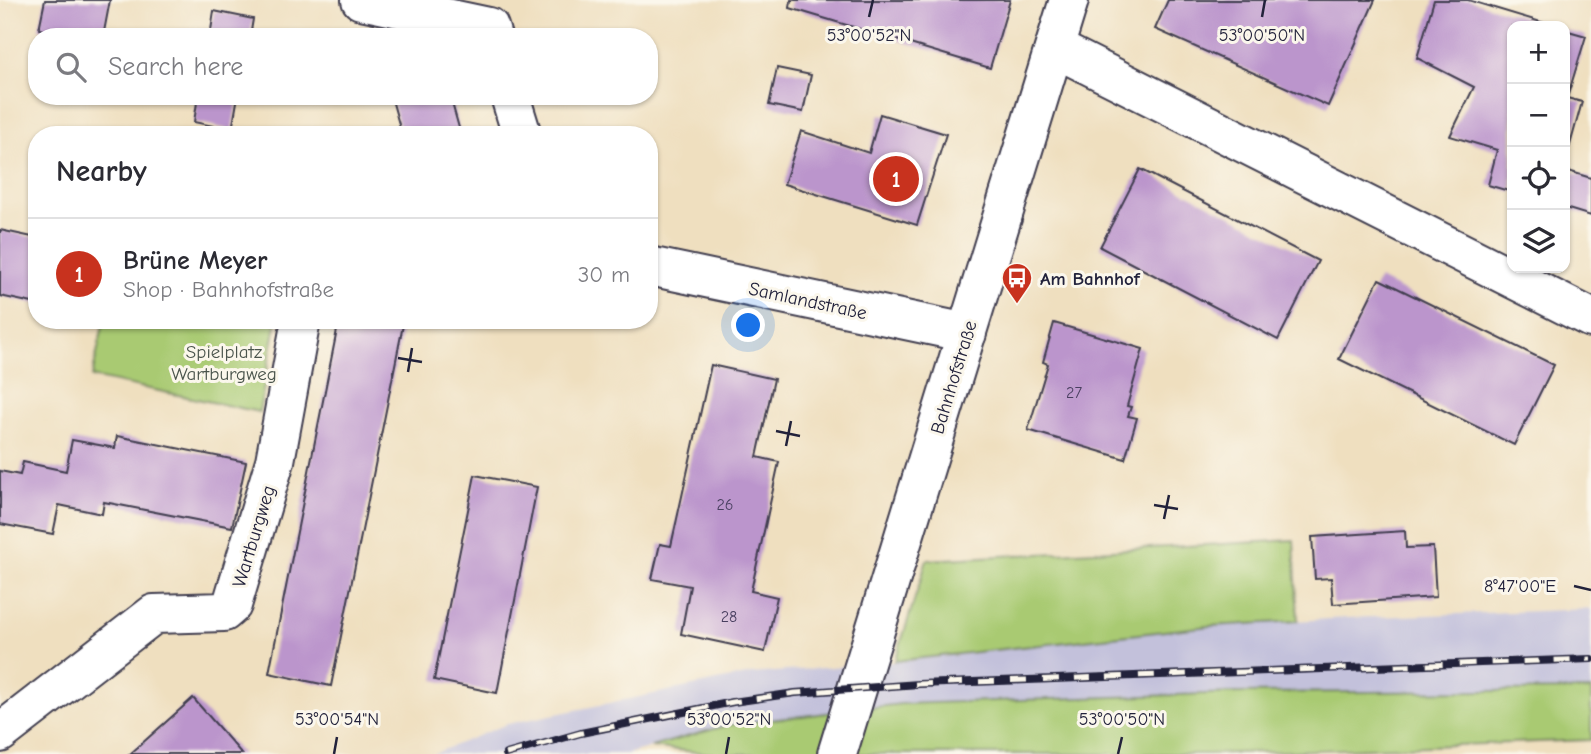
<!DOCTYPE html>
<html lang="en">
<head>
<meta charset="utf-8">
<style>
	body { margin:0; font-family:"Comic Neue",sans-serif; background:#f7f7f7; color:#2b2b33 }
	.controls { position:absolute; right:21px; top:21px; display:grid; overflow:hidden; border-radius:14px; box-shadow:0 2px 5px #0004 }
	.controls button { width:63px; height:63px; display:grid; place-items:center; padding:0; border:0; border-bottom:2px solid #e1e1e2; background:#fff; color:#2b2b33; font:35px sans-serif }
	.you { position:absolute; left:749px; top:326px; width:24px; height:24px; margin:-18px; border:5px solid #fff; border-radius:50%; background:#1a73e8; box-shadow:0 0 0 10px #1a73e833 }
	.badge { display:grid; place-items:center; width:46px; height:46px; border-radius:50%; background:#c8321e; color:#fff; font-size:23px; font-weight:700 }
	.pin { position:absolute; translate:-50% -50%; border:4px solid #fff; box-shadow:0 2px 7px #0006 }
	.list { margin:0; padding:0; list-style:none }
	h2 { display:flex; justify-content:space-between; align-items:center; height:91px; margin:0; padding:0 28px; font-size:30px }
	h2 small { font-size:23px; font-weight:400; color:#7c7c81 }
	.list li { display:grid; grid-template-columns:46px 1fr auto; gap:21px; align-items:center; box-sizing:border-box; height:112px; padding:0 28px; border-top:2px solid #e1e1e2 }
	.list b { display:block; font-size:26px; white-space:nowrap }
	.list p { margin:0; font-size:23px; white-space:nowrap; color:#7c7c81 }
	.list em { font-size:23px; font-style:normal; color:#7c7c81 }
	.icon { flex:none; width:38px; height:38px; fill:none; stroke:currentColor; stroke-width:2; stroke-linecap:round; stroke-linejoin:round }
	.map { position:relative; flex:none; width:1591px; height:754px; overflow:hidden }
	.search { position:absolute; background:#fff; box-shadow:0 2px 5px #0004; left:28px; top:28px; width:630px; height:77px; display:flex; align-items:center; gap:18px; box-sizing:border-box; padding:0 24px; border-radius:28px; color:#7c7c81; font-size:26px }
	.panel { position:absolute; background:#fff; box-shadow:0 2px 5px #0004; left:28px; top:126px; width:630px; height:203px; border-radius:28px }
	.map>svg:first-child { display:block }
	.industrial { fill:#c3c1db }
	.green { fill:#a9ca72; stroke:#667656; stroke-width:2 }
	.building { fill:#bb95cc }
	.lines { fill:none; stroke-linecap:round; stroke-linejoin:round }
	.minor-casing { stroke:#413e4f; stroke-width:42 }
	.minor { stroke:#fff; stroke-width:38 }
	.rail-casing { stroke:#22223b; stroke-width:8 }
	.rail { stroke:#fbf7ec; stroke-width:5; stroke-dasharray:16; stroke-linecap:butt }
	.ticks { fill:none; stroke:#22223b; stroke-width:2.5 }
	.labels { text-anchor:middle; stroke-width:6; stroke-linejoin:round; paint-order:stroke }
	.number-label { font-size:16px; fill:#483f5f }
	.poi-label { font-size:19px; font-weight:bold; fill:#22223b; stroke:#fbf7ec; text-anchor:start }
	.street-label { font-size:19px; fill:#22223b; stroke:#fbf7ec }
	.park-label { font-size:19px; fill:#4a544c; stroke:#fbf7ec }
	.ticks-label { font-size:18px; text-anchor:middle; fill:#22223b; stroke:#fbf7ec; stroke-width:6; stroke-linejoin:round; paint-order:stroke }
</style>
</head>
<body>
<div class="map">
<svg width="1591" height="754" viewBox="0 0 1591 754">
	<rect width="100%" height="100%" fill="#fbf7ec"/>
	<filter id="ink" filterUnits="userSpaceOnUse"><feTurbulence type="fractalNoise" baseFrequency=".0143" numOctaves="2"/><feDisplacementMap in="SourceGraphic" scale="14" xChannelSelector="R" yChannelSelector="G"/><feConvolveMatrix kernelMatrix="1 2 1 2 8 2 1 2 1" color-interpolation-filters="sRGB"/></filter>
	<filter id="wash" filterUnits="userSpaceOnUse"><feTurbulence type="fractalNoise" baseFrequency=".00686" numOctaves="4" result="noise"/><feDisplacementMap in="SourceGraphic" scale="28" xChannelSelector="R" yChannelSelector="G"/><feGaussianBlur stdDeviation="1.57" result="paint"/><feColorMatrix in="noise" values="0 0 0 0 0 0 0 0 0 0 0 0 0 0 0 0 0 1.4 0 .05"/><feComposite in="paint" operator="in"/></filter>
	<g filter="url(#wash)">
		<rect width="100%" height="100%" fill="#efdfbf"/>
		<!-- industrial -->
		<path class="industrial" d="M 1591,609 L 1591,690 L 1238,693 L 901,704 L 728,725 L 627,754 L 433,754 L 507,724 L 751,674 L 906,661 L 1210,626 L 1347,618 Z"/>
		<!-- green -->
		<g class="green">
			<path d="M 104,320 L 277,320 L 259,412 L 92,377 Z"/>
			<path d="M 1294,540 L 1298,621 L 1210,626 L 895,661 L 927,560 Z"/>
			<path d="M 1591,690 L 1591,740 L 1209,754 L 713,754 L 651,747 L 728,725 L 901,704 L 1238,693 Z"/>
		</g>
		<g id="blocks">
			<!-- building -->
			<g class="building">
				<path d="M 45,0 L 110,0 L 103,37 L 77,37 L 39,29 Z"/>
				<path d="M 791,0 L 1010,0 L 990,68 L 790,8 Z"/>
				<path d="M 1168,0 L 1375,0 L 1328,106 L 1155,29 Z"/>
				<path d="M 1434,0 L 1468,0 L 1554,26 L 1512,26 L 1512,192 L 1488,185 L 1497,150 L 1450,136 L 1474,87 L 1417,58 Z"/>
				<path d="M 214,11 L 253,19 L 250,37 L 210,37 Z"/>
				<path d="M 1565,30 L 1586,36 L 1567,98 L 1582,102 L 1565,163 Z"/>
				<path d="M 777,68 L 811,75 L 803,112 L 769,105 Z"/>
				<path d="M 198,96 L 238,96 L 232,130 L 194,122 Z"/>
				<path d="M 391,96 L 450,96 L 461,135 L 402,135 Z"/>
				<path d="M 880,114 L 946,134 L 917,225 L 784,184 L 801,131 L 869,153 Z"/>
				<path d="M 1140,169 L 1318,261 L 1278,340 L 1100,247 Z"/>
				<path d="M 1565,170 L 1591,178 L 1591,216 L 1565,208 Z"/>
				<path d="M 0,230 L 37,238 L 37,304 L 0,296 Z"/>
				<path d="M 1379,279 L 1554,365 L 1514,445 L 1339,359 Z"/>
				<path d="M 339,320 L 404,320 L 331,686 L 269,673 Z"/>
				<path d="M 1054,323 L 1143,349 L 1127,406 L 1131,407 L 1128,416 L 1137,418 L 1125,459 L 1028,430 L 1048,364 L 1043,362 Z"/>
				<path d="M 711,365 L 774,379 L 757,457 L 779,462 L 751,591 L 777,597 L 765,652 L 681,634 L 690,586 L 652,579 L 660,544 L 671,546 Z"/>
				<path d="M 117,436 L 246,462 L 232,527 L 104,502 L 102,514 L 59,505 L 53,534 L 0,524 L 0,471 L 20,475 L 23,462 L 66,471 L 72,440 L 115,448 Z"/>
				<path d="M 475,475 L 537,487 L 497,693 L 434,680 Z"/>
				<path d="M 1405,531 L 1406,548 L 1433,547 L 1436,597 L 1333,604 L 1331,578 L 1315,579 L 1312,537 Z"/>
				<path d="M 193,698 L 242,754 L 130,754 Z"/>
			</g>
		</g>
	</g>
	<g filter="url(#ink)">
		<use href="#blocks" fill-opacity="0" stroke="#413e4f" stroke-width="2"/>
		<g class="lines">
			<!-- minor casing -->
			<g class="minor-casing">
				<g id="minor">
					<path d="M 361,0 L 489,27 L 492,37"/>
					<path d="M 1055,48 L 1591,318"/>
					<path d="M 510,96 L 522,135"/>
					<path d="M 649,266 L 967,333"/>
					<path d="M 0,733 L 154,614 L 224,612 L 232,605 L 275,461 L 301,320"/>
					<path d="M 837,754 L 1069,0"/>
				</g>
			</g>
			<!-- minor -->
			<use href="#minor" class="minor"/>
			<!-- rail casing -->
			<g class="rail-casing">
				<path id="rail" d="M 506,754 L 581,733 L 733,702 L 795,693 L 919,684 L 1591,659"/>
			</g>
			<!-- rail -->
			<use href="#rail" class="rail"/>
		</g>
	</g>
	<!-- ticks -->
	<path class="ticks" d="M 869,17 L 873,0M 1262,17 L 1265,0M 398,358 L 422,362M 408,372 L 412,348M 776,431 L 800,436M 786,446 L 791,421M 1154,505 L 1178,509M 1164,519 L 1169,495M 1574,586 L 1591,590M 334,754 L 337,737M 726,754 L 729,737M 1118,754 L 1122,737"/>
	<!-- icons -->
	<defs>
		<g id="bus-pin" transform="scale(1.575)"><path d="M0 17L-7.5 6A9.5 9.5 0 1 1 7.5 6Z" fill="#c8321e" stroke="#fbf7ec"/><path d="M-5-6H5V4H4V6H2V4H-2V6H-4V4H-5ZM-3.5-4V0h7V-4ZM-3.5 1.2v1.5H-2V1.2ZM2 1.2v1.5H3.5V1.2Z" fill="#fff"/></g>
	</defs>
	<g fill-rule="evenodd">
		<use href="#bus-pin" x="1017" y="278"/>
	</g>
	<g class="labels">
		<!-- number labels -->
		<g class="number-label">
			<text x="1074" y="398">27</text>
			<text x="725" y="510">26</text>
			<text x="729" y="622">28</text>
		</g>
		<!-- poi labels -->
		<g class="poi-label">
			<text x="1040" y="285">Am Bahnhof</text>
		</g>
		<!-- street labels -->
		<g class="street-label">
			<text transform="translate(808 300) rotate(12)" y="7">Samlandstraße</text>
			<text transform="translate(953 377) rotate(-73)" y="7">Bahnhofstraße</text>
			<text transform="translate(253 536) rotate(-73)" y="7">Wartburgweg</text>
		</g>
		<!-- park labels -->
		<g class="park-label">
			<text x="224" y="358">Spielplatz<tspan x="224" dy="22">Wartburgweg</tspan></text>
		</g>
	</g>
	<g class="ticks-label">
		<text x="869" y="41">53°00'52"N</text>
		<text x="1262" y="41">53°00'50"N</text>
		<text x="1520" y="592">8°47'00"E</text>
		<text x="337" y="725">53°00'54"N</text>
		<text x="729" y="725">53°00'52"N</text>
		<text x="1122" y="725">53°00'50"N</text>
	</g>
</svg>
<div class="controls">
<button>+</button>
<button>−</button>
<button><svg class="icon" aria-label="locate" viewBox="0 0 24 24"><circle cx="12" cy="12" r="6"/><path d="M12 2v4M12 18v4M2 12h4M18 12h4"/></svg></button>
<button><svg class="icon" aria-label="layers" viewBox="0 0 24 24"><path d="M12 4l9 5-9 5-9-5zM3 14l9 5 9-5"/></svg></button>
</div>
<div class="you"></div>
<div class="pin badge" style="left:896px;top:179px">1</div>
<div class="search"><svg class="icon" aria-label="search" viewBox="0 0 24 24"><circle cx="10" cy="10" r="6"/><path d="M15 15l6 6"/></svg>Search here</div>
<section class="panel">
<h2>Nearby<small></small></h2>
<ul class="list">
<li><span class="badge">1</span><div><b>Brüne Meyer</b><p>Shop · Bahnhofstraße</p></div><em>30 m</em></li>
</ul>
</section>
</div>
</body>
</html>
